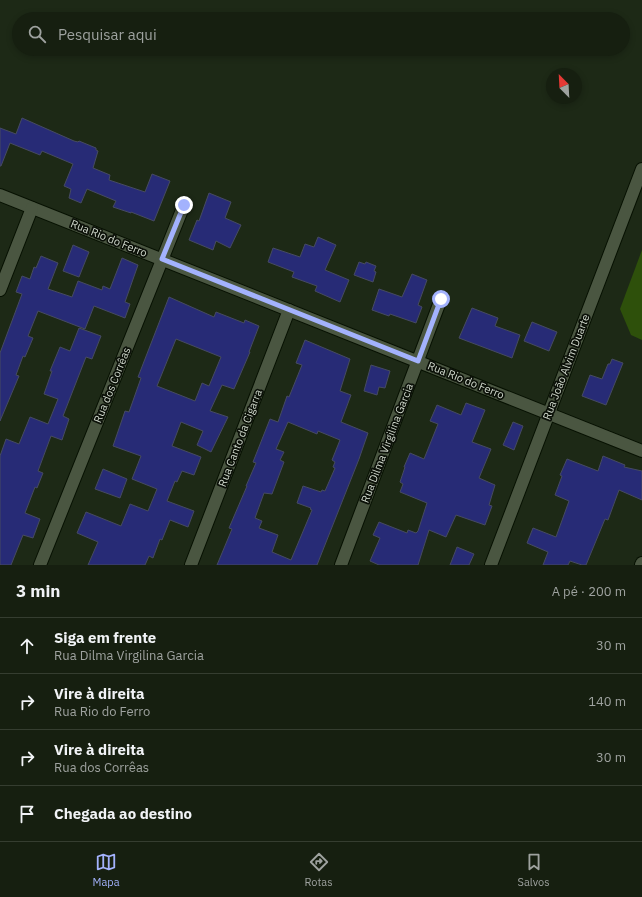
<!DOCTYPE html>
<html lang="pt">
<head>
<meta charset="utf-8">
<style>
	body { margin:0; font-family:"IBM Plex Sans",sans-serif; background:#1f2719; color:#f1f3f6 }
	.compass { position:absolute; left:546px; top:68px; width:36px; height:36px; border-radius:50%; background:#161f10; box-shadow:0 2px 6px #0003; rotate:336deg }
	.stop { position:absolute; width:12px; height:12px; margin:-9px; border:3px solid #a3b2fd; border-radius:50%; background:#fff }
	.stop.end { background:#a3b2fd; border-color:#fff; box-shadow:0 1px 4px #0008 }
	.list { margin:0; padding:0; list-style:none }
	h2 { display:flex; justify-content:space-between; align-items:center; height:52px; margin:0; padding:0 16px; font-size:17px }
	h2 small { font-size:13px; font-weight:400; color:#9ea29f }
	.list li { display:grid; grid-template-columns:26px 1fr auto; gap:12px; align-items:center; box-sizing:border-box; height:56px; padding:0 16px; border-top:1px solid #353d30 }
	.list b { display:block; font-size:15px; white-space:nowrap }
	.list p { margin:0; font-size:13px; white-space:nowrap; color:#9ea29f }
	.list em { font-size:13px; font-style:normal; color:#9ea29f }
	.icon { flex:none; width:22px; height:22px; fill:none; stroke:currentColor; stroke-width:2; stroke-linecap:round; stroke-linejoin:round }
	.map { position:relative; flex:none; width:642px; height:565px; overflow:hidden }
	.search { position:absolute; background:#161f10; box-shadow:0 2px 6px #0003; left:12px; right:12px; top:12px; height:44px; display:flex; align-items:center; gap:10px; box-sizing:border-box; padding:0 14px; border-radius:22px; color:#9ea29f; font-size:15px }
	.sheet { height:276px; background:#161f10 }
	nav { display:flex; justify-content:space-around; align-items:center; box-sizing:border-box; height:56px; border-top:1px solid #353d30; background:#161f10; font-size:11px; color:#9ea29f }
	nav a { display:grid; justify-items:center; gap:2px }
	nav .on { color:#a3b2fd }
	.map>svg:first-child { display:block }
	.green { fill:#2e500b }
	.building { fill:#272b76; stroke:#464b61; fill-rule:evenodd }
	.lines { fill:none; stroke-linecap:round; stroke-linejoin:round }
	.minor-casing { stroke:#071102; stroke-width:14 }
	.minor { stroke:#4a5641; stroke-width:12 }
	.route { stroke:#a3b2fd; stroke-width:5 }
	.labels { text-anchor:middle; stroke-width:3.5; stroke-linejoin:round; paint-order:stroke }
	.street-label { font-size:11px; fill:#d2dace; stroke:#0b1008 }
</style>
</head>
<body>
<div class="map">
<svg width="642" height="565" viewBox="0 0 642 565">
	<rect width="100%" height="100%" fill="#1d2916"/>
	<!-- green -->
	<path class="green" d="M 642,250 L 642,340 L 631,335 L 620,309 Z"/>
	<!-- building -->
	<g class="building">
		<path d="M 22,118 L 74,141 L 78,142 L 79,141 L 96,148 L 96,150 L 98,151 L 93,168 L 110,175 L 109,180 L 145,192 L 152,174 L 170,181 L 154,221 L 131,212 L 131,213 L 113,207 L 116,201 L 87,189 L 81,203 L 69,198 L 71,189 L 64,186 L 73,164 L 42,151 L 40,155 L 10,143 L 1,166 L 0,166 L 0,128 L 16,134 Z"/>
		<path d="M 209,193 L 231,202 L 225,218 L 241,225 L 230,248 L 216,241 L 213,250 L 189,240 L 197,220 L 199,221 Z"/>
		<path d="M 318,237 L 336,245 L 325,270 L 349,280 L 340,302 L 315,291 L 317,286 L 292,277 L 294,272 L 268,262 L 273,248 L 300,257 L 305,244 L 314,247 Z"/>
		<path d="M 73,245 L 89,252 L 79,277 L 63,271 Z"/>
		<path d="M 41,256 L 58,263 L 48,289 L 72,297 L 78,281 L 102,290 L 103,286 L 110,289 L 122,258 L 138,265 L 125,302 L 130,304 L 125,318 L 94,306 L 85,329 L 38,311 L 28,336 L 33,338 L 25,357 L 23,356 L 16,375 L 19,376 L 0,421 L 0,353 L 22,294 L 16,292 L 22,276 L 30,279 L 34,267 L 36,268 Z"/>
		<path d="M 359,262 L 365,264 L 366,262 L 376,266 L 374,271 L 376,272 L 373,282 L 354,275 Z"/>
		<path d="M 412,274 L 427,280 L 418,305 L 422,307 L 416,323 L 390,314 L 389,316 L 372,310 L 379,289 L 402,297 Z"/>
		<path d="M 169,297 L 214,317 L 216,312 L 244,323 L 245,320 L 259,326 L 249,352 L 250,352 L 234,389 L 222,385 L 210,411 L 228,417 L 211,452 L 197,445 L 203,431 L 181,422 L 172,446 L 201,457 L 194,475 L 182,471 L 177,482 L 175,481 L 167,501 L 194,511 L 188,527 L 170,520 L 162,540 L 160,539 L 153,558 L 149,556 L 145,565 L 88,565 L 98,542 L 77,533 L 86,512 L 121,526 L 130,504 L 148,511 L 157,489 L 132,479 L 141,456 L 113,446 L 125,411 L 129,412 L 141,378 L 138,377 ZM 176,339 L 221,357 L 209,386 L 202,383 L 195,401 L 157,386 Z"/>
		<path d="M 472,308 L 498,318 L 495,326 L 520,335 L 512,358 L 459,338 Z"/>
		<path d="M 532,322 L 557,332 L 549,351 L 524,341 Z"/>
		<path d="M 79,328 L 101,336 L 92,359 L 86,357 L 63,416 L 69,419 L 62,440 L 51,436 L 38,471 L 43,473 L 37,488 L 35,487 L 25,513 L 40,519 L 33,538 L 23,535 L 11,565 L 0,565 L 0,456 L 6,439 L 19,444 L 30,417 L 48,424 L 58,399 L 44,394 L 52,371 L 50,371 L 60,347 L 70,351 Z"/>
		<path d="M 305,340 L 350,359 L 340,391 L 351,395 L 341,422 L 368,433 L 359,459 L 317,565 L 217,565 L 232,529 L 229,528 L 247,486 L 246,486 L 256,463 L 253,462 L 270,419 L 278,422 L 287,396 L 289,397 L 302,365 L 296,363 ZM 288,422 L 317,434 L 318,431 L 340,440 L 332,460 L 335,462 L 333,467 L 335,468 L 325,491 L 322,490 L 321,492 L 303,486 L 297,503 L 311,508 L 310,509 L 312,510 L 291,560 L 272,552 L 278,535 L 259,528 L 262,521 L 255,518 L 264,493 L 272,494 L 284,462 L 280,460 L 284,452 L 276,449 Z"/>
		<path d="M 612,359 L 623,363 L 606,405 L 582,396 L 590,375 L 602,379 L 608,364 L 610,364 Z"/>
		<path d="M 371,365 L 390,371 L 385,388 L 379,387 L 377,395 L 364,391 Z"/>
		<path d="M 466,403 L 485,410 L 472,442 L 491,449 L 479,478 L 495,485 L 489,505 L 492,506 L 485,525 L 456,515 L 446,537 L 429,530 L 418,565 L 379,565 L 370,561 L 380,538 L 373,535 L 379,522 L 407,533 L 408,530 L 416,533 L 418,531 L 427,503 L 400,492 L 403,484 L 400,482 L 405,467 L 404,467 L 410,453 L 424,459 L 438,424 L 430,421 L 437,405 L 461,415 Z"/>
		<path d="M 513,422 L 523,426 L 514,450 L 503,445 Z"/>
		<path d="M 603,456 L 625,465 L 624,467 L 642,471 L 642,500 L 619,490 L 608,520 L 605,519 L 586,565 L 582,565 L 570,561 L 568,565 L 543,565 L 548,552 L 527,543 L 533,528 L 556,537 L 569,501 L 555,495 L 562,476 L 560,475 L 567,459 L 598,471 Z"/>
		<path d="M 103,469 L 127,479 L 120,498 L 95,489 Z"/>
		<path d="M 457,547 L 474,554 L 469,565 L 450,565 Z"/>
	</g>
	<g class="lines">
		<!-- minor casing -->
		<g class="minor-casing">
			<g id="minor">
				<path d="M 0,195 L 642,451"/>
				<path d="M 0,290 L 32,208"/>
				<path d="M 40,565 L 184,205"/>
				<path d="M 191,565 L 289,310"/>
				<path d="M 341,565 L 441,299"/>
				<path d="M 491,565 L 642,169"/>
				<path d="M 641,565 L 642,563"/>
			</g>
		</g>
		<!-- minor -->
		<use href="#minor" class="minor"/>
	</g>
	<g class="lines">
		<!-- route -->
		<path class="route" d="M 184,205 L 162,259 L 418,361 L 441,299"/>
	</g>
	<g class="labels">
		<!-- street labels -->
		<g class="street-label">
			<text transform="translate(109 238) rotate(22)" y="4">Rua Rio do Ferro</text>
			<text transform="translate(566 367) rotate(-69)" y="4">Rua João Alvim Duarte</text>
			<text transform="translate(466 380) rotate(22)" y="4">Rua Rio do Ferro</text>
			<text transform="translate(112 385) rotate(-68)" y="4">Rua dos Corrêas</text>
			<text transform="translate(240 438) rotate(-69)" y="4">Rua Canto da Cigarra</text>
			<text transform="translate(387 443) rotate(-69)" y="4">Rua Dilma Virgilina Garcia</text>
		</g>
	</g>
</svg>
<svg class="compass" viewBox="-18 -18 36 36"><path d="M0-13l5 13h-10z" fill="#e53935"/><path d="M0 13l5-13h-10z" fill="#9ea29f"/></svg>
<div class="stop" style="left:441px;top:299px"></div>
<div class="stop end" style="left:184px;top:205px"></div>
<div class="search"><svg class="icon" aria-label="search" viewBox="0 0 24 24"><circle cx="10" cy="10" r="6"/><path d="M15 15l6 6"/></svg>Pesquisar aqui</div>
</div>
<section class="sheet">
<h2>3 min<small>A pé · 200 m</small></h2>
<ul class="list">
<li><svg class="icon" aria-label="ahead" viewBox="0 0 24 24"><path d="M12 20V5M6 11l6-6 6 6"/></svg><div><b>Siga em frente</b><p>Rua Dilma Virgilina Garcia</p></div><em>30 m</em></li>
<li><svg class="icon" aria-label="right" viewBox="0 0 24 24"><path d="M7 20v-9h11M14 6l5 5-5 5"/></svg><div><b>Vire à direita</b><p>Rua Rio do Ferro</p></div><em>140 m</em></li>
<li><svg class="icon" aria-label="right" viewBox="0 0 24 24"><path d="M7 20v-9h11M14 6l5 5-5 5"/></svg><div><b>Vire à direita</b><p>Rua dos Corrêas</p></div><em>30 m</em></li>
<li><svg class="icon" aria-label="arrive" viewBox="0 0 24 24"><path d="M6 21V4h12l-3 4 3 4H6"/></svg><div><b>Chegada ao destino</b></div></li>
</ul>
</section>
<nav>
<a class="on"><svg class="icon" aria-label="map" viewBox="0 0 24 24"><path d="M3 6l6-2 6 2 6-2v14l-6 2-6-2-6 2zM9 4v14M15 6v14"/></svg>Mapa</a>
<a><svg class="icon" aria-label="directions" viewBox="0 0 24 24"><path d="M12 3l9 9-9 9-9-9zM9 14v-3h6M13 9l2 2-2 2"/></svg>Rotas</a>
<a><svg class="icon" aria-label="saved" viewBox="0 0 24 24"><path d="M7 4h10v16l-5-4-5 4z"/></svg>Salvos</a>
</nav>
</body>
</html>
